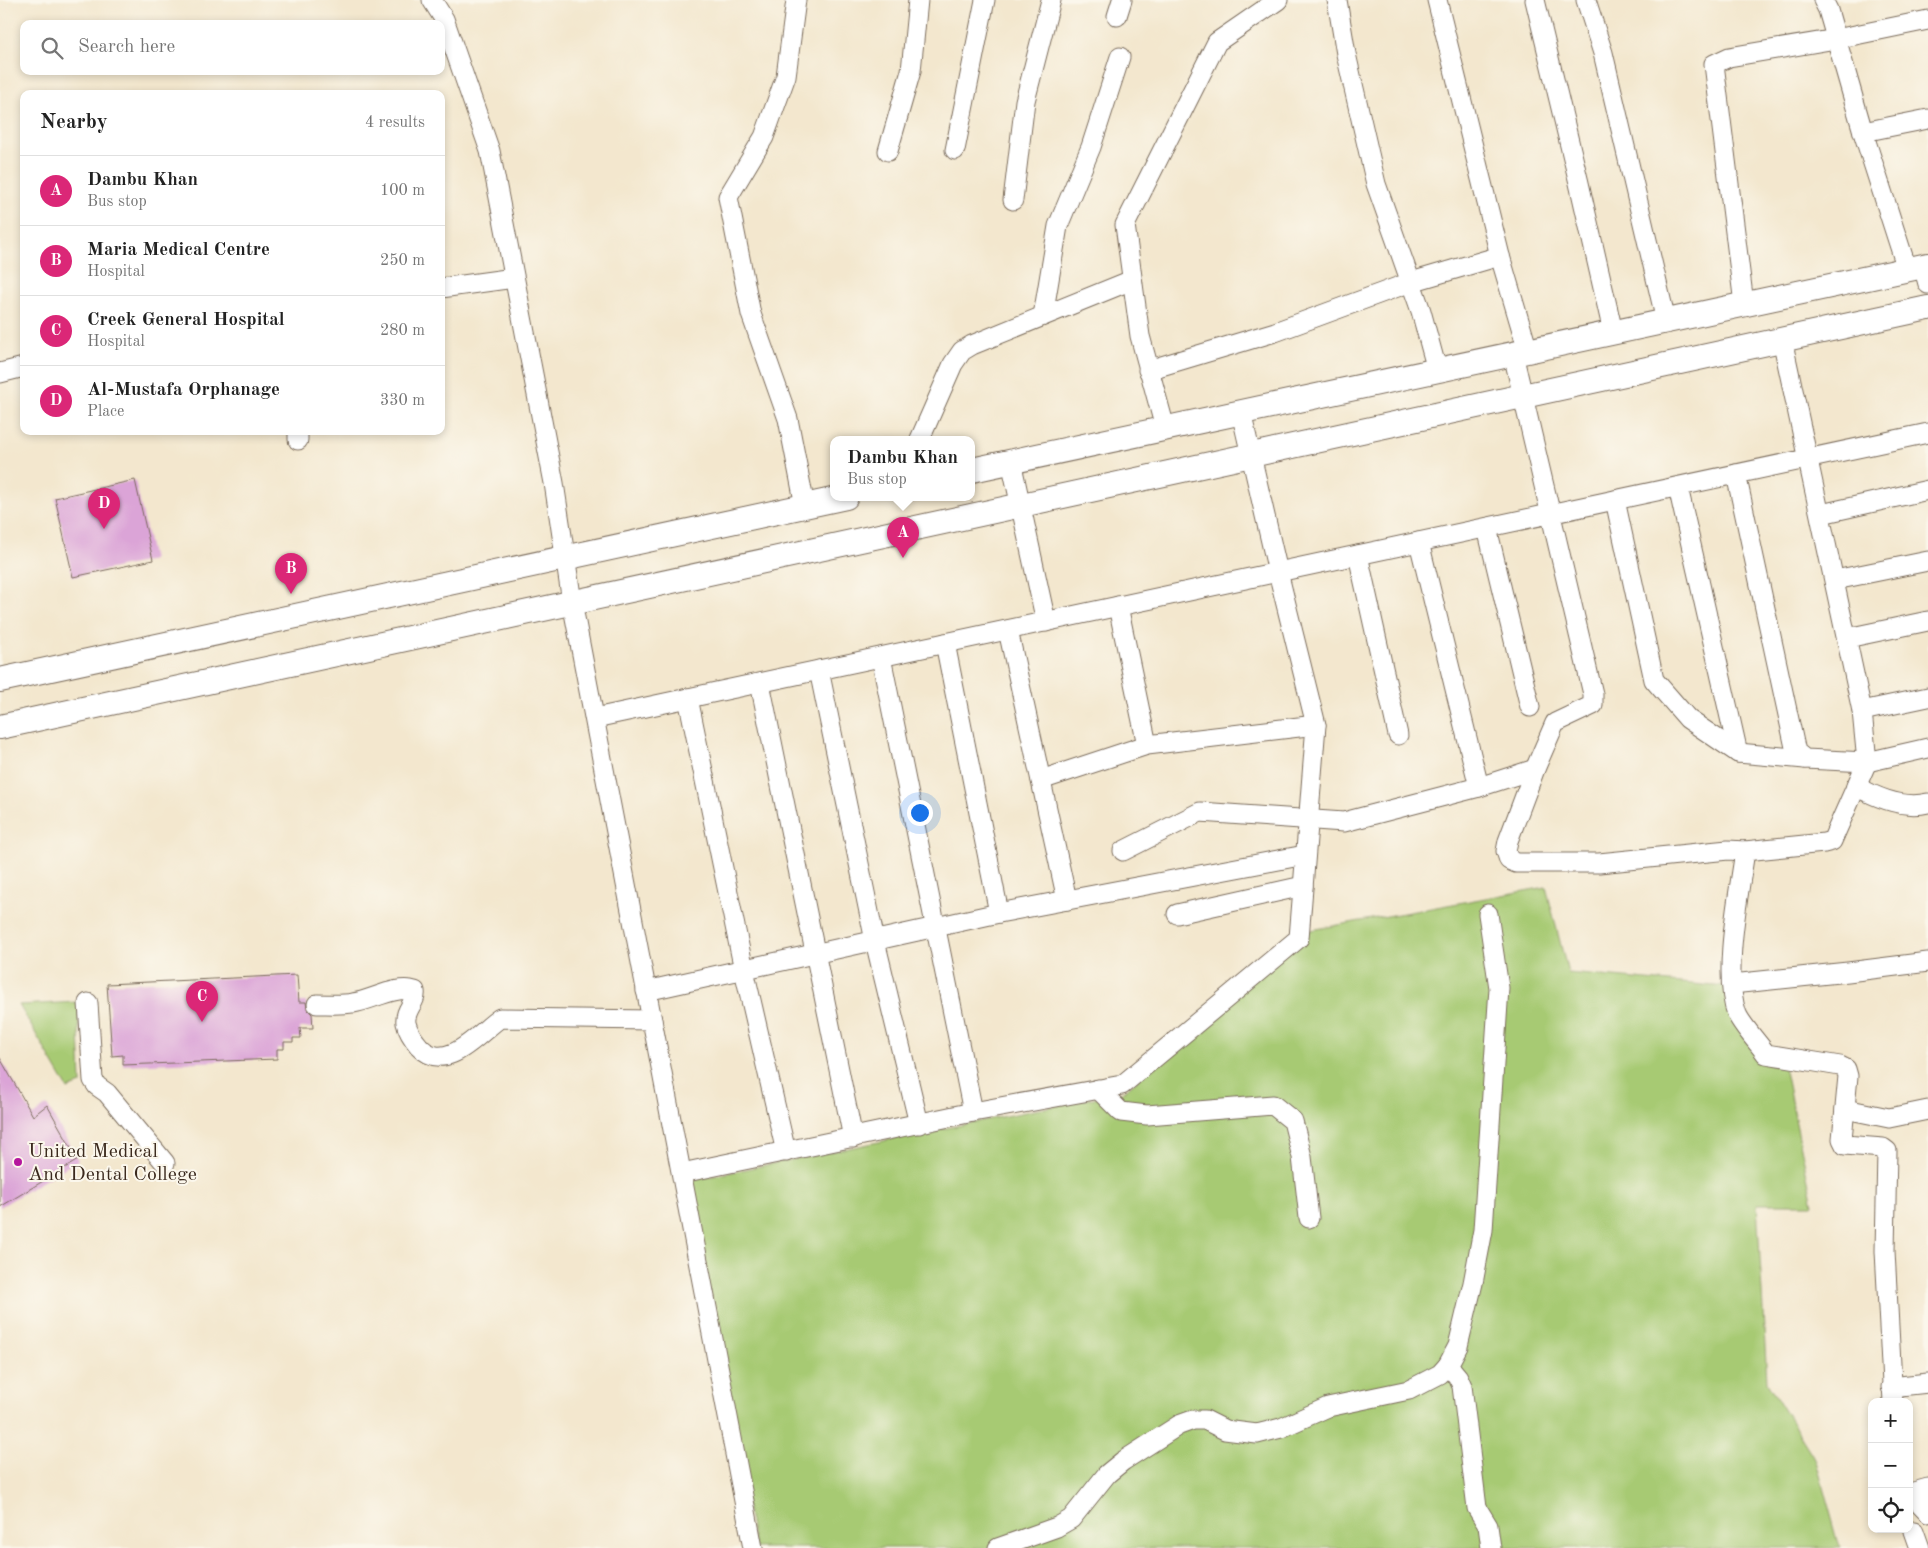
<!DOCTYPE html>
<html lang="en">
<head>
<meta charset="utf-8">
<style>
	body { margin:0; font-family:"Old Standard TT",serif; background:#f2f2f2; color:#222 }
	.controls { position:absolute; right:15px; bottom:15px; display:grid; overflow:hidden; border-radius:10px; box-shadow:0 2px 8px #0003 }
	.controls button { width:45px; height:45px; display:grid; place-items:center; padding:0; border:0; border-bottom:1px solid #e0e0e0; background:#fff; color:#222; font:25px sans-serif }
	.you { position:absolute; left:919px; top:812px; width:18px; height:18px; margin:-12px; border:4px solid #fff; border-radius:50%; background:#1a73e8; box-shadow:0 0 0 8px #1a73e833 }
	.badge { display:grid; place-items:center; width:32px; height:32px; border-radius:50%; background:#db2777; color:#fff; font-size:16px; font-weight:700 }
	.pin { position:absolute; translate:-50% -41px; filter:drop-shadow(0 1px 2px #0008) }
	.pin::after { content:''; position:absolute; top:26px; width:18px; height:15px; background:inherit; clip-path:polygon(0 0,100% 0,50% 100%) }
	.popup { position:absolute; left:830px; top:436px; width:145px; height:65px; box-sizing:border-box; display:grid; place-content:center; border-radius:10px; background:#fff; filter:drop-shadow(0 1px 4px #0005); font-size:16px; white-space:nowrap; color:#767676 }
	.popup b { font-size:19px; color:#222 }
	.popup::after { content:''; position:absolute; left:50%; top:100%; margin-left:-10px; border:10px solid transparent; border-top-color:#fff }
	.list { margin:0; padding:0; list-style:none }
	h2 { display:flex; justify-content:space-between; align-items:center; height:65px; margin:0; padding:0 20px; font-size:21px }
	h2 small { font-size:16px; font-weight:400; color:#767676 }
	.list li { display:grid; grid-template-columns:32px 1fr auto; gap:15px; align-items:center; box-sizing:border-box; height:70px; padding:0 20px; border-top:1px solid #e0e0e0 }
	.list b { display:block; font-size:19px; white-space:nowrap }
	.list p { margin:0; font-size:16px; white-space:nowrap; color:#767676 }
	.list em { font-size:16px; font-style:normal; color:#767676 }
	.icon { flex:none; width:28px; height:28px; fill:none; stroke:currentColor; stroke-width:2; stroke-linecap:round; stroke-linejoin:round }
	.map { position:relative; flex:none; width:1928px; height:1548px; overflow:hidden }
	.search { position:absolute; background:#fff; box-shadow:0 2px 8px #0003; left:20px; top:20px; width:425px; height:55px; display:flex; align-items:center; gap:12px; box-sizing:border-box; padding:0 18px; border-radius:10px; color:#767676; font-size:19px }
	.panel { position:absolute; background:#fff; box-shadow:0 2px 8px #0003; left:20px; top:90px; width:425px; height:345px; border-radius:10px }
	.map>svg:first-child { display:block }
	.green { fill:#a7ca73; stroke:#717a48 }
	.building { fill:#dba4d7 }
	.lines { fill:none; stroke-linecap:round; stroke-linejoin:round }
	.minor-casing { stroke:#7b6c5c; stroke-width:21 }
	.major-casing { stroke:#7b6c5c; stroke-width:26 }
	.minor { stroke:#fff; stroke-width:19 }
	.major { stroke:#fff; stroke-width:24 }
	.poi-dot { fill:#b5179e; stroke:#fbf7ec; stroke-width:2 }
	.labels { text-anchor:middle; stroke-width:4; stroke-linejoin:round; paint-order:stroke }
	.poi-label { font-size:20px; fill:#3b2a1e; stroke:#fbf7ec; text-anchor:start }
</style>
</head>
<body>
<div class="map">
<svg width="1928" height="1548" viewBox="0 0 1928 1548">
	<rect width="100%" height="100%" fill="#fbf7ec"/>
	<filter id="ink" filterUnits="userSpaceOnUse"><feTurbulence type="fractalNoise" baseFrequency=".02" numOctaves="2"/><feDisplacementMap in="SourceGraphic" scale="10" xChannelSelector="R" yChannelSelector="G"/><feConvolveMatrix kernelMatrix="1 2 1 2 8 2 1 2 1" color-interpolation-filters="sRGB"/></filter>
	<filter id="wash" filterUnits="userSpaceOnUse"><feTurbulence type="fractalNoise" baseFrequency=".0096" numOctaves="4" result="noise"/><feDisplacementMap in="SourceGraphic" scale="20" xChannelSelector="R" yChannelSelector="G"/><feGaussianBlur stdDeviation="1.12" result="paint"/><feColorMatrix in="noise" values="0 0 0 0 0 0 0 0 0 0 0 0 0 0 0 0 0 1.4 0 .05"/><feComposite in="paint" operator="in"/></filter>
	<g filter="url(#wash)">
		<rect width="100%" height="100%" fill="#f3e7ce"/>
		<!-- green -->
		<g class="green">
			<path d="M 1546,887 L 1568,973 L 1726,987 L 1730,1010 L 1782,1057 L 1813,1204 L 1757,1204 L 1767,1382 L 1816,1461 L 1840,1548 L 755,1548 L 683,1182 L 1123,1092 L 1311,930 Z"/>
			<path d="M 78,1002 L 81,1084 L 68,1089 L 19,1005 Z"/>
		</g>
		<g id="blocks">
			<!-- building -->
			<g class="building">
				<path d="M 135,480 L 153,560 L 73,577 L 55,498 Z"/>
				<path d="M 297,975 L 299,1002 L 306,1002 L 307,1009 L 312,1014 L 313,1028 L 300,1028 L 301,1038 L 293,1038 L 293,1042 L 284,1042 L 284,1049 L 277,1049 L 277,1059 L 123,1065 L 123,1055 L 112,1056 L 107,984 Z"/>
				<path d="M 0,1058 L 33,1116 L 47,1105 L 78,1160 L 0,1207 Z"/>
			</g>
		</g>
	</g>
	<g filter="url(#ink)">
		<use href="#blocks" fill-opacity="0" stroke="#7b6c5c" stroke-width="1"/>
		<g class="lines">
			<!-- minor casing -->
			<g class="minor-casing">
				<g id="minor">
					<path d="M 432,0 L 444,19 L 490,151 L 554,483 L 572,602 L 753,1548"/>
					<path d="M 796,0 L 786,76 L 764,137 L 728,197 L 751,314 L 788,419 L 805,506"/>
					<path d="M 1337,0 L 1346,54 L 1376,184 L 1421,311 L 1437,370"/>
					<path d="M 1437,0 L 1500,256 L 1528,351"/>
					<path d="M 1535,0 L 1579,183 L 1613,332"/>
					<path d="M 1586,0 L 1603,53 L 1666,321"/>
					<path d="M 1823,0 L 1828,10 L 1863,132 L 1907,269"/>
					<path d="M 1117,16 L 1122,0"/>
					<path d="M 1863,132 L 1928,119"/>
					<path d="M 955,150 L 985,0"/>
					<path d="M 888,151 L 911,71 L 918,0"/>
					<path d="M 1013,200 L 1025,101 L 1051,0"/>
					<path d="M 1923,266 L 1928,284"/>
					<path d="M 441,288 L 514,278"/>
					<path d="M 1744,304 L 1714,64 L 1729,57 L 1836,39 L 1928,20"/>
					<path d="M 1043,316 L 1058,226 L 1091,147 L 1120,57"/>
					<path d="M 1782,339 L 1862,711 L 1867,762 L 1832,841 L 1824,843 L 1745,851 C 1739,894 1722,974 1737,1014 C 1741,1024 1759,1044 1766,1054 L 1840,1066 L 1846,1069 L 1848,1076 L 1842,1139 L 1845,1145 L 1883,1148 L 1887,1151 L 1885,1251 L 1893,1402"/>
					<path d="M 1513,354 L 1593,694 L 1593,705 L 1555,723 L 1535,769 L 1508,841 L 1506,851 L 1509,860 L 1516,863 L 1599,863 L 1728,850 L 1745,851"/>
					<path d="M 1148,370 L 1275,332 L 1411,282 L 1500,256"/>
					<path d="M 0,373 L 24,367"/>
					<path d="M 1165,428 L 1140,336 L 1125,225 L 1217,42 L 1278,0"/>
					<path d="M 298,431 L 298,440"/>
					<path d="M 920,439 L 953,364 L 962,351 L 972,345 L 1132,280"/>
					<path d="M 1011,461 L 1046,622"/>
					<path d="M 1736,474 L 1796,752 L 1805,759 L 1867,762 L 1928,748"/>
					<path d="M 1678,487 L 1738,753"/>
					<path d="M 1615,500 L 1654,680 L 1688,719 L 1738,753 L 1805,759"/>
					<path d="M 1821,514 L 1928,490"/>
					<path d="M 1487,528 L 1530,707"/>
					<path d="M 1419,542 L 1479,787"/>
					<path d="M 1358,555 L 1398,735"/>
					<path d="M 1835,580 L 1928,561"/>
					<path d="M 1118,606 L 1147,745"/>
					<path d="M 1008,630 L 1067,900"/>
					<path d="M 1847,638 L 1928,621"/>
					<path d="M 945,643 L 999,913"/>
					<path d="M 881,657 L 973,1112"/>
					<path d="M 819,670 L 875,941 L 919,1124"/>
					<path d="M 760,683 L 853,1138"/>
					<path d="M 688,698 L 744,970 L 786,1152"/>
					<path d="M 1862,711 L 1928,697"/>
					<path d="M 595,718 L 1928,433"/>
					<path d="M 1041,780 L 1147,745 L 1316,725"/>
					<path d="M 1856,786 C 1877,798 1903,809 1928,803"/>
					<path d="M 1123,851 L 1200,812 L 1344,822 L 1479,787 L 1535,769"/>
					<path d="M 1177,914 L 1303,886"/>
					<path d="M 1732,984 L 1848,972 L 1928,962"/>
					<path d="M 646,991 L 999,913 L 1305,855"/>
					<path d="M 88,1003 L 93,1080 L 97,1086 L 107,1093 L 165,1163"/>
					<path d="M 317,1004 C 329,1004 342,1005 353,1003 C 373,1000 395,985 415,991 C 417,1003 404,1009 406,1023 C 408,1032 413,1039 419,1046 C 446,1076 479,1032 500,1018 L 652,1020"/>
					<path d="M 1098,1089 L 1121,1112 L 1147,1115 L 1273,1105 L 1293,1121 L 1302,1157 L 1309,1218"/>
					<path d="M 1845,1109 L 1889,1118 L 1928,1110"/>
					<path d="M 682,1173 L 973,1112 L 1122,1085 L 1299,938 L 1316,725 L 1278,572 L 1241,412"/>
					<path d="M 1448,1365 L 1458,1377 L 1462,1386 L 1477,1508 L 1488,1526 L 1491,1548"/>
					<path d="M 1891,1387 L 1928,1383"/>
					<path d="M 1909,1492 L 1928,1512"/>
					<path d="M 1910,1493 L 1928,1488"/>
					<path d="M 1914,1531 L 1920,1548"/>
					<path d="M 998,1548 L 1057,1527 L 1071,1519 L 1107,1474 L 1123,1461 L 1179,1425 L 1193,1420 L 1205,1420 L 1225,1430 L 1257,1434 L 1281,1428 L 1328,1407 L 1409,1390 L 1440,1374 L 1448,1365 L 1458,1346 L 1473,1283 L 1483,1230 L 1499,988 L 1488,914"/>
				</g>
			</g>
			<!-- major casing -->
			<g class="major-casing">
				<g id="major">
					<path d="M 972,470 L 1928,265"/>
					<path d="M 0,680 L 846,497"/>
					<path d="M 0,727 L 1928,308"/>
				</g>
			</g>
			<!-- minor -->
			<use href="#minor" class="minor"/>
			<!-- major -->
			<use href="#major" class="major"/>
		</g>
	</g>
	<!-- markers -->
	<circle class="poi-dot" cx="18" cy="1162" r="5"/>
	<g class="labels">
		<!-- poi labels -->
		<g class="poi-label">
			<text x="28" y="1157">United Medical<tspan x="28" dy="23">And Dental College</tspan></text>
		</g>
	</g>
</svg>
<div class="controls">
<button>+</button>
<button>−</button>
<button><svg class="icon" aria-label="locate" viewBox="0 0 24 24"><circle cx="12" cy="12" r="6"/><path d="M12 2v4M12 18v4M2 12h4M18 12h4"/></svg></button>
</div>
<div class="you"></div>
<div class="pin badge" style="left:903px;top:558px">A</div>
<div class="popup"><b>Dambu Khan</b>Bus stop</div>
<div class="pin badge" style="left:291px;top:594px">B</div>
<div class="pin badge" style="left:202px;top:1022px">C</div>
<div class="pin badge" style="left:104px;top:529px">D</div>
<div class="search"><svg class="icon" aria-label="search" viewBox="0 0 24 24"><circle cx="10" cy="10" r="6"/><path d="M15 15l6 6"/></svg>Search here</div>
<section class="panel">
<h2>Nearby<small>4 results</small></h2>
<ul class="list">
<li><span class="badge">A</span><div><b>Dambu Khan</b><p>Bus stop</p></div><em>100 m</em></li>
<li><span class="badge">B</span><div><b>Maria Medical Centre</b><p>Hospital</p></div><em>250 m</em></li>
<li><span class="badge">C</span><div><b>Creek General Hospital</b><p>Hospital</p></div><em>280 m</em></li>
<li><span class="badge">D</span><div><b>Al-Mustafa Orphanage</b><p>Place</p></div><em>330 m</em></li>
</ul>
</section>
</div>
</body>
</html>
